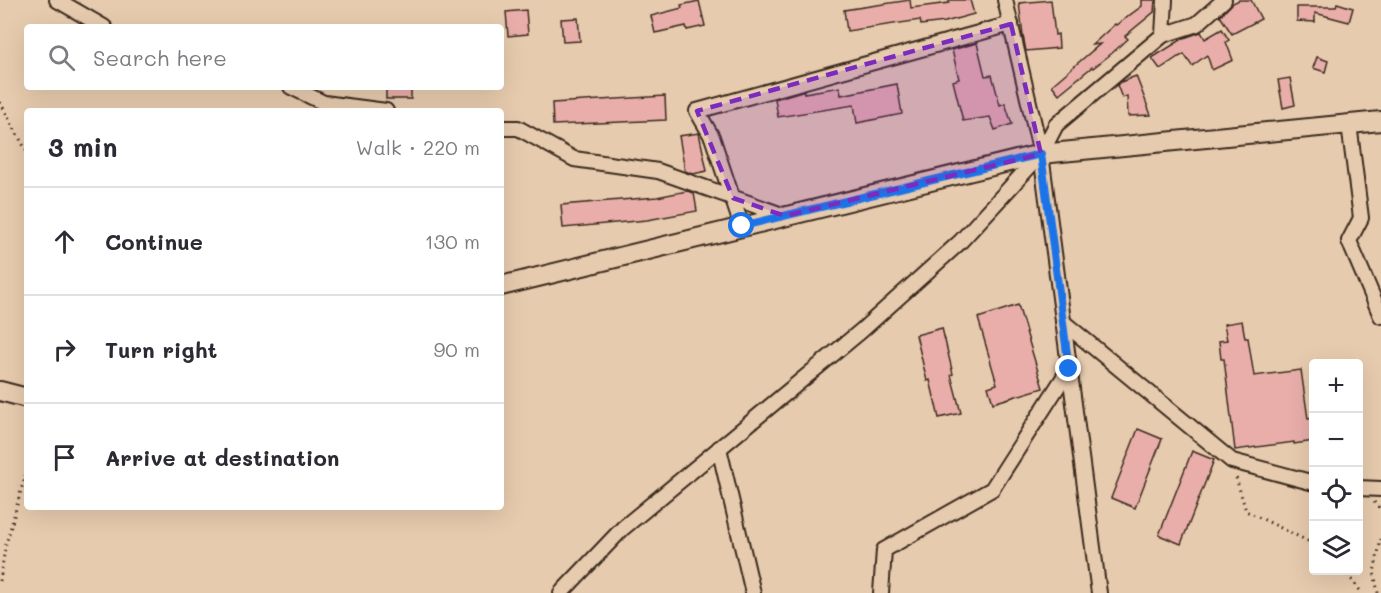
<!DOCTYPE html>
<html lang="en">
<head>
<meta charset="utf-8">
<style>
	body { margin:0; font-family:Mali,sans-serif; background:#f2f2f3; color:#2b2b33 }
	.controls { position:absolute; right:18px; bottom:18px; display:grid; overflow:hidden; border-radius:6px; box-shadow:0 6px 24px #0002 }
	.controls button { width:54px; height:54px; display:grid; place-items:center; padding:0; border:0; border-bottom:2px solid #e1e1e2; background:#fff; color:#2b2b33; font:30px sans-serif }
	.stop { position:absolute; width:18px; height:18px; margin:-14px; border:4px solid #1a73e8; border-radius:50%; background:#fff }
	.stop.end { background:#1a73e8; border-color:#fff; box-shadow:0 2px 6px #0008 }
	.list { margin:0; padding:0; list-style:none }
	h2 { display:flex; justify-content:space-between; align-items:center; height:78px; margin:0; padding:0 24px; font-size:26px }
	h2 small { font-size:20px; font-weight:400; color:#7c7c81 }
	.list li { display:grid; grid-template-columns:39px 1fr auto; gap:18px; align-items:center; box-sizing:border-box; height:108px; padding:0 24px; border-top:2px solid #e1e1e2 }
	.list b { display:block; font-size:22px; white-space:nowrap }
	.list em { font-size:20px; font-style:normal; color:#7c7c81 }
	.icon { flex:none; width:33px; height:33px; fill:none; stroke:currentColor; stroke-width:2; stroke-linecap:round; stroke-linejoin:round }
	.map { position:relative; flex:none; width:1381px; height:593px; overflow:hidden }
	.search { position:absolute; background:#fff; box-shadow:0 6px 24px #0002; left:24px; top:24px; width:480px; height:66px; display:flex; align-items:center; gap:15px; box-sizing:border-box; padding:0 21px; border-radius:6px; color:#7c7c81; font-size:22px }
	.panel { position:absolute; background:#fff; box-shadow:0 6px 24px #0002; left:24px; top:108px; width:480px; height:402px; border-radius:6px }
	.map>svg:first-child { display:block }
	.building { fill:#e9aeaa; stroke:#3b2a1e; stroke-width:1.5 }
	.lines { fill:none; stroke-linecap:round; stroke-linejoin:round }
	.street-casing { stroke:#3b2a1e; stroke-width:18 }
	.secondary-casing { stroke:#3b2a1e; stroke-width:22 }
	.path { stroke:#3b2a1e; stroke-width:3; stroke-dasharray:1.5 4.5; stroke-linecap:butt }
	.street { stroke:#e7cbae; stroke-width:14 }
	.secondary { stroke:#e7cbae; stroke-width:18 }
	.route { stroke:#1a73e8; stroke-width:8 }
	.marked { fill:#7b2cbf; fill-opacity:0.2; stroke:#7b2cbf; stroke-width:4.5; stroke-dasharray:12 8; stroke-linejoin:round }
</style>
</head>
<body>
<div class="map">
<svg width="1381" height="593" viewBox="0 0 1381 593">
	<rect width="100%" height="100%" fill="#e7cbae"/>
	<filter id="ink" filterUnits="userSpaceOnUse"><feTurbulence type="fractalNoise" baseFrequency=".0167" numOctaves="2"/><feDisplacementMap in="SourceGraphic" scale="12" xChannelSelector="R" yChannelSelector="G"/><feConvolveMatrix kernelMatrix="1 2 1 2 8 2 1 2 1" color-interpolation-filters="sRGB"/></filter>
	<g filter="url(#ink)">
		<!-- building -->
		<g class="building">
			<path d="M 910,0 L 911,8 L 949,3 L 949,0 L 970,0 L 974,14 L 945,22 L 921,25 L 920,20 L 847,31 L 844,10 Z"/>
			<path d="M 1051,0 L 1055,35 L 1058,34 L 1059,48 L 1026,51 L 1023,36 L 1019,3 Z"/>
			<path d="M 1142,0 L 1155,0 L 1154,12 L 1125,36 L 1128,39 L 1111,54 L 1093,68 L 1092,67 L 1059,94 L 1052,85 L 1100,44 L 1092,45 L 1115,24 L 1116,25 L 1142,6 Z"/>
			<path d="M 1239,0 L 1251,0 L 1261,19 L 1232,34 L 1220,16 L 1233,3 Z"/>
			<path d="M 699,1 L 705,26 L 687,30 L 686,26 L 655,33 L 651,16 L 682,8 L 681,5 Z"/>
			<path d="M 1337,3 L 1353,8 L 1349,22 L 1315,13 L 1315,22 L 1297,21 L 1297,7 L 1336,7 Z"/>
			<path d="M 526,10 L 528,34 L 508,36 L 506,12 Z"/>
			<path d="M 578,18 L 580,41 L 563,42 L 561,19 Z"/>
			<path d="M 1222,29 L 1229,40 L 1226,42 L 1233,60 L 1212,70 L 1207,55 L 1192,66 L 1184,54 L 1179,57 L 1178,57 L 1160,69 L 1152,58 L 1184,38 L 1201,32 L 1205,39 Z"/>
			<path d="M 977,43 L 985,76 L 992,75 L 1000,105 L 1005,103 L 1012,124 L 995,130 L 990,117 L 963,121 L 953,81 L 959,79 L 952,50 Z"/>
			<path d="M 1317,57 L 1328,61 L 1325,72 L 1313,68 Z"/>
			<path d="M 1136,76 L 1151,115 L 1128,116 L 1127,96 L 1122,98 L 1117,85 L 1121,82 Z"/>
			<path d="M 1290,78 L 1295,105 L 1283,108 L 1278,80 Z"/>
			<path d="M 897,84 L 902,114 L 857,123 L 854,105 L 778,117 L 775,99 L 802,91 L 804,91 L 804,93 L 840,87 L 841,95 Z"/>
			<rect x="386" y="87" width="25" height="12"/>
			<path d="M 665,96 L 666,120 L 553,125 L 552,103 Z"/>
			<path d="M 699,133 L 707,171 L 693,174 L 685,171 L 679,136 Z"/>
			<path d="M 687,191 L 694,193 L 697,211 L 647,220 L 563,228 L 561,205 L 657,197 Z"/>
			<path d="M 1018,305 L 1043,388 L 993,403 L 988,387 L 997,384 L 978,318 Z"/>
			<path d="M 1242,321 L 1245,338 L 1248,338 L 1254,376 L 1301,370 L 1308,419 L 1314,418 L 1314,441 L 1294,444 L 1294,442 L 1235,450 L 1224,359 L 1221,359 L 1219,341 L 1227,340 L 1224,324 Z"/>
			<path d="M 942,328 L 953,374 L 951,375 L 961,413 L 939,418 L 930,380 L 927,381 L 916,335 Z"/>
			<path d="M 1138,429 L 1162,439 L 1135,508 L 1111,498 Z"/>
			<path d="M 1192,451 L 1214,460 L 1181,544 L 1159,535 Z"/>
		</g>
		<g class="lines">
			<!-- street casing -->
			<g class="street-casing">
				<g id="street">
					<path d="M 57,0 L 104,27"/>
					<path d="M 1005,0 L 1041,154 L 1099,593"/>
					<path d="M 1163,35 L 1165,0"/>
					<path d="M 291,87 L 324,103 L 386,111"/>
					<path d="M 1349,124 L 1361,218 L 1349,241 L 1381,316"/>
					<path d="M 501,128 L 518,128 L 574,159 L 658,171 L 785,216"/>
					<path d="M 742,227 L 712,137 L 697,111 L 1011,24"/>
					<path d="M 1063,322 L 1232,461 L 1314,483"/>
					<path d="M 719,448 L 753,593"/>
					<path d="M 1358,488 L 1381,489"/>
					<path d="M 561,593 L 623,528 L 861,331 L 960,242 L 1041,154 L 1056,125 L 1163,35 L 1197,24 L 1224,0"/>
					<path d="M 881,593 L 884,550 L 992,489 L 1069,369"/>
				</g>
			</g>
			<!-- secondary casing -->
			<g class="secondary-casing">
				<g id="secondary">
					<path d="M 501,286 L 1041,154 L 1381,121"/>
					<path d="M 0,391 L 27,398"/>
				</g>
			</g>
			<!-- path -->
			<g class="path">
				<path d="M 0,102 L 27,152"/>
				<path d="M 1236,478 L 1246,511 L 1314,544"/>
				<path d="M 1374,502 L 1381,510"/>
				<path d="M 1344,570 L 1362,593"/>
				<path d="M 0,581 L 5,548 L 27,469"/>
				<path d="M 1378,593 L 1374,572 L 1381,539"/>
			</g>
			<!-- street -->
			<use href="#street" class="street"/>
			<!-- secondary -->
			<use href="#secondary" class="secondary"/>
		</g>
	</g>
	<g class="lines" filter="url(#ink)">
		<!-- route -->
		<path class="route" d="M 742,226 L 1041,154 L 1069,369"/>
	</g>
	<!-- marked area -->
	<path class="marked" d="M 1011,24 L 1041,154 L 785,216 L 733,198 L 697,111 Z"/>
</svg>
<div class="controls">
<button>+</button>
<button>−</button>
<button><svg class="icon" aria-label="locate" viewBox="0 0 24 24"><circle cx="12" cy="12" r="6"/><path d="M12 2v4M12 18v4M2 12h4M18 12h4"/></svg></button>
<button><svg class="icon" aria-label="layers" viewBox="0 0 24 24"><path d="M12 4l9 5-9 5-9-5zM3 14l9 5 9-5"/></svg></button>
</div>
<div class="stop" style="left:742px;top:226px"></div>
<div class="stop end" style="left:1069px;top:369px"></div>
<div class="search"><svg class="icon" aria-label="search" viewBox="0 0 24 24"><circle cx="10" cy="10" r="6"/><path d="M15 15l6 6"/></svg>Search here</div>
<section class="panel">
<h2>3 min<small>Walk · 220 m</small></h2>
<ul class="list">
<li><svg class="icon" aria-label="ahead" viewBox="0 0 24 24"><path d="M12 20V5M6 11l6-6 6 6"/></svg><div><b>Continue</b></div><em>130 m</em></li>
<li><svg class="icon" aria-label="right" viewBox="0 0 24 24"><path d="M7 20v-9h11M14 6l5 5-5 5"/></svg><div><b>Turn right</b></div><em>90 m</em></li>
<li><svg class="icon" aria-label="arrive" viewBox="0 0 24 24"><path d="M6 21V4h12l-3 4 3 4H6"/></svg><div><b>Arrive at destination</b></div></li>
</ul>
</section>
</div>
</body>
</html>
